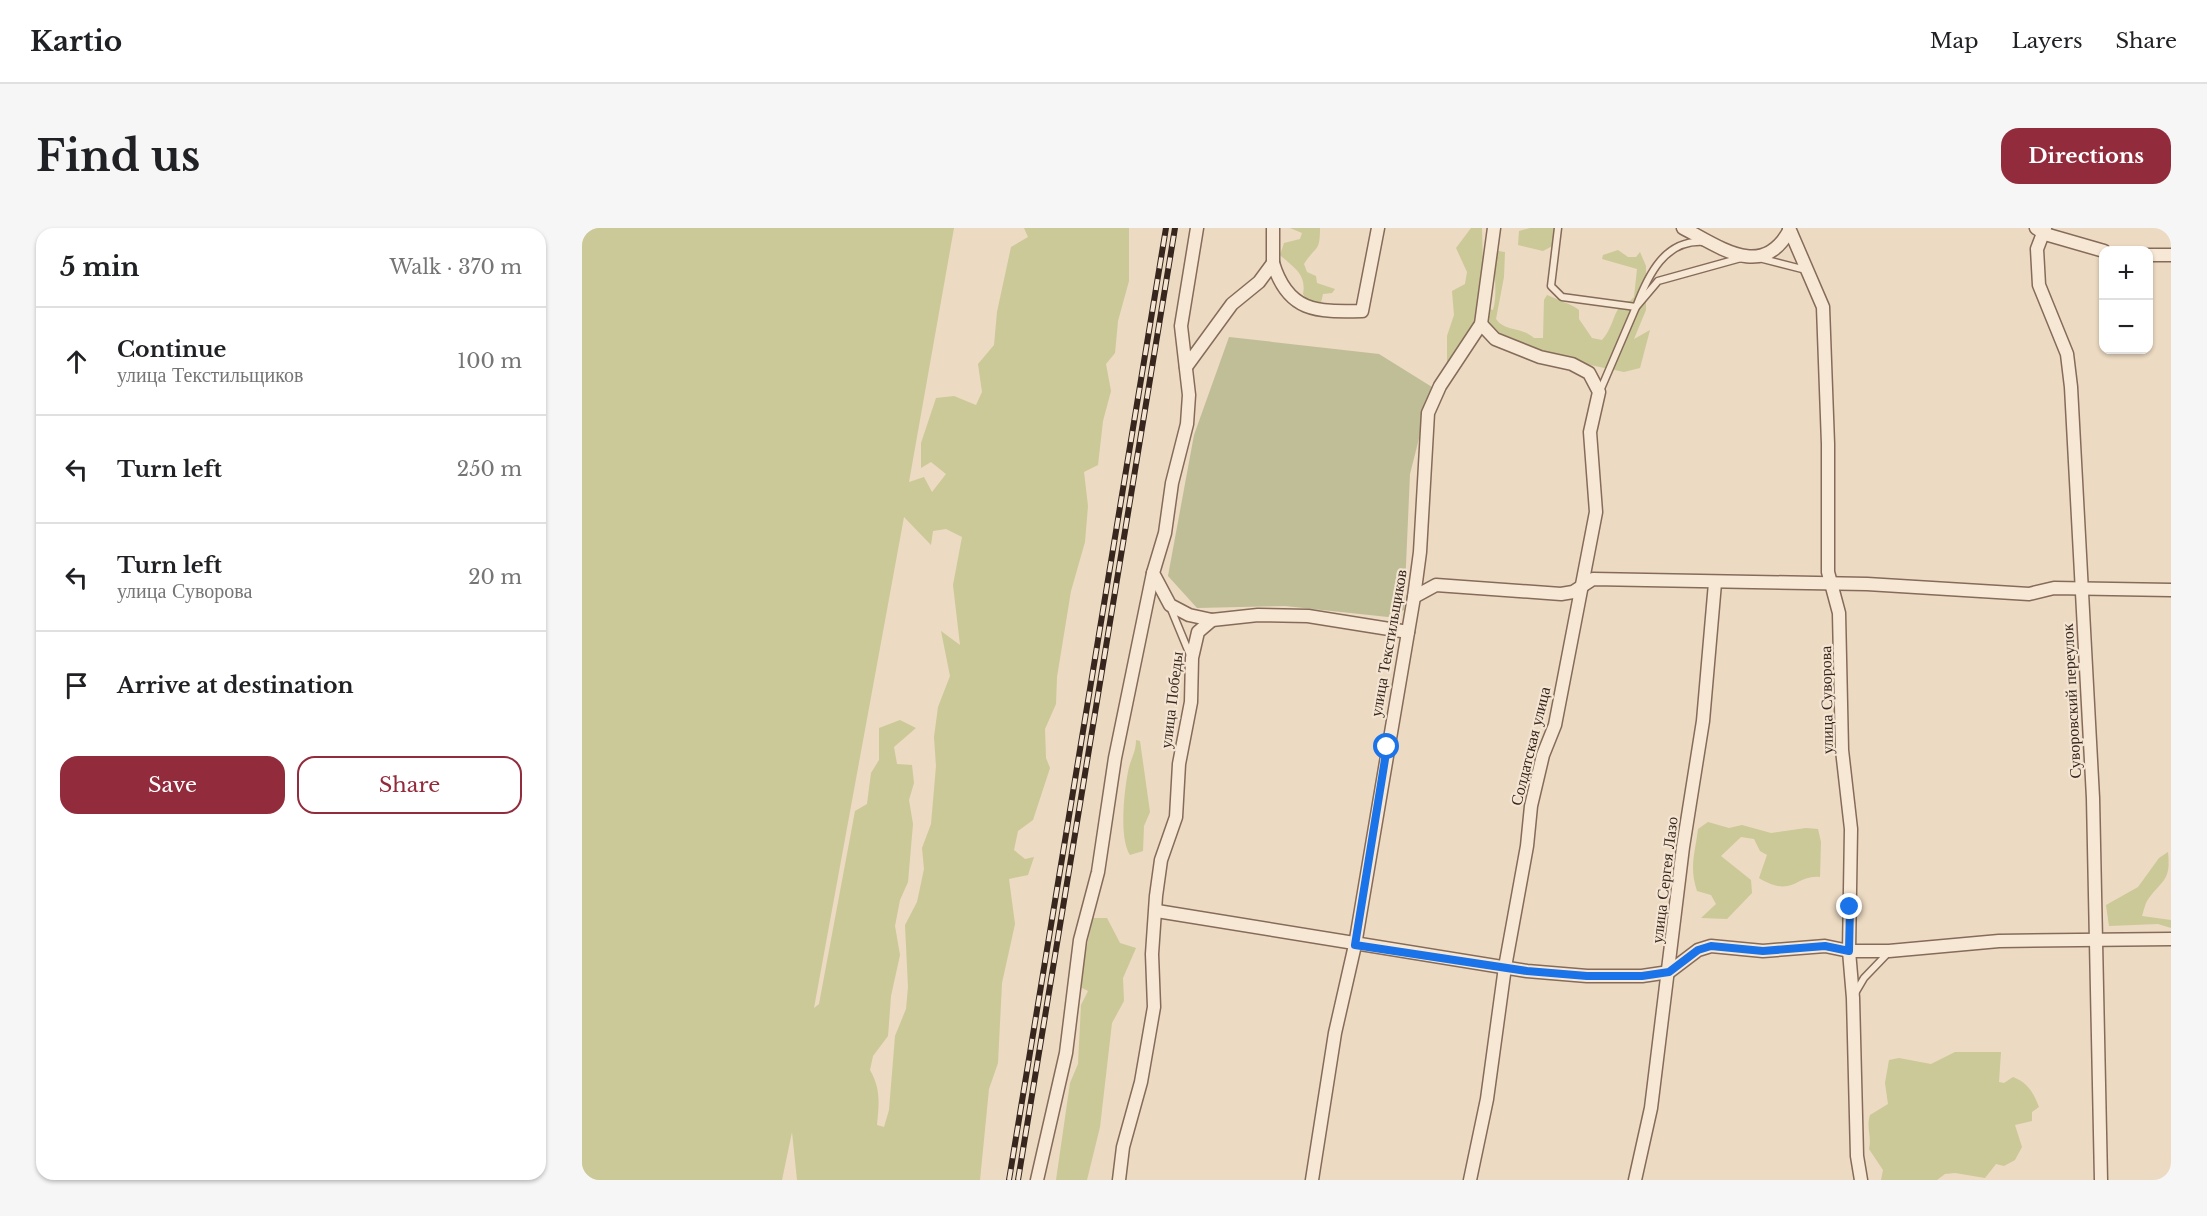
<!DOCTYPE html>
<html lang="en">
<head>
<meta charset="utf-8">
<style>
	body { margin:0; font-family:"Libre Baskerville",serif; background:#f6f6f6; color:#202124 }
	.controls { position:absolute; right:18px; top:18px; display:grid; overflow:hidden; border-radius:12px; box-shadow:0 2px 4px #0004 }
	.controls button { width:54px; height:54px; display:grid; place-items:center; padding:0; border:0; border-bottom:2px solid #e0e0e0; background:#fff; color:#202124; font:30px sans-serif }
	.stop { position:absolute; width:18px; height:18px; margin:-14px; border:4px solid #1a73e8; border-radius:50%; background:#fff }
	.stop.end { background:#1a73e8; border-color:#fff; box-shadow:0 2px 6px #0008 }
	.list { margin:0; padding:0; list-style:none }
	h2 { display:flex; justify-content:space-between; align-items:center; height:78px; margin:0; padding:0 24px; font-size:26px }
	h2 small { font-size:20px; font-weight:400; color:#757577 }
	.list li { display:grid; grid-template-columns:39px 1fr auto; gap:18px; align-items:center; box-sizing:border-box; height:108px; padding:0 24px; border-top:2px solid #e0e0e0 }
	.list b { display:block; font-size:22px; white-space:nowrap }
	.list p { margin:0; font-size:20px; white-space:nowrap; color:#757577 }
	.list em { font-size:20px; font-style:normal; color:#757577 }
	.actions { display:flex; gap:12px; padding:18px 24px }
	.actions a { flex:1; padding:14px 0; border:2px solid #922c3c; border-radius:18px; text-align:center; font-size:21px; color:#922c3c }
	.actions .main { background:#922c3c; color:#fff }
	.icon { flex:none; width:33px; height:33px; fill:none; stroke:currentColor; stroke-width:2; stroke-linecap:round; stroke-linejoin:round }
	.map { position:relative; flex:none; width:1589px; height:952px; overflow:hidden; border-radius:18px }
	header { display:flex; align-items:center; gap:36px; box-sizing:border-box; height:84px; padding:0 30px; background:#fff; border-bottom:2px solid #e0e0e0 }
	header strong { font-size:28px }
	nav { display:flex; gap:33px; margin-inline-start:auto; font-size:21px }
	.intro { display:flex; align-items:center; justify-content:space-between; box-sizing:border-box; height:144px; padding:0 36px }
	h1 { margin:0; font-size:42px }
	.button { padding:15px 27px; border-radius:18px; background:#922c3c; color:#fff; font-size:21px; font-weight:700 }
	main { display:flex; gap:36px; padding:0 36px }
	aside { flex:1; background:#fff; border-radius:18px; box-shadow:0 2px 4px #0004 }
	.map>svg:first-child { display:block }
	.green { fill:#cac997; fill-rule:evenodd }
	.cemetery { fill:#bfbe96 }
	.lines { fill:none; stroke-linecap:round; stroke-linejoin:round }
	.service-casing { stroke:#866b5a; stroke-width:9 }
	.minor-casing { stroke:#866b5a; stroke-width:15 }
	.service { stroke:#f7e8d5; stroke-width:6 }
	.minor { stroke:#f7e8d5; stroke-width:12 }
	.rail-casing { stroke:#36261e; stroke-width:6 }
	.rail { stroke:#f4e5d2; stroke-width:4; stroke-dasharray:11; stroke-linecap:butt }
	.route { stroke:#1a73e8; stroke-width:8 }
	.labels { text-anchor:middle; stroke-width:4.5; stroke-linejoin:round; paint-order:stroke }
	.street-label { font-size:16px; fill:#36261e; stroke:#f4e5d2 }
</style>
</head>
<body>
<header>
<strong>Kartio</strong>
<nav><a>Map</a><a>Layers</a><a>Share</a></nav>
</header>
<div class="intro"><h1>Find us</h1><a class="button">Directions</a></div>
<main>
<aside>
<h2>5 min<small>Walk · 370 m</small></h2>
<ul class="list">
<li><svg class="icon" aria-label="ahead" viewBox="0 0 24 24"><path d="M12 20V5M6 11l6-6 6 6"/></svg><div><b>Continue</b><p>улица Текстильщиков</p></div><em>100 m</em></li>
<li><svg class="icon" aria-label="left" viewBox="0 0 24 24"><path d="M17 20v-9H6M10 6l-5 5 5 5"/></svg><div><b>Turn left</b></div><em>250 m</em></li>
<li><svg class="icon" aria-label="left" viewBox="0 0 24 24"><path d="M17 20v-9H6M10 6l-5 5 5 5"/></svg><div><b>Turn left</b><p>улица Суворова</p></div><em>20 m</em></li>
<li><svg class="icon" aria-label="arrive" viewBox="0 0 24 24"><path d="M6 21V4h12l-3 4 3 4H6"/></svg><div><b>Arrive at destination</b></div></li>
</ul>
<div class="actions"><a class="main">Save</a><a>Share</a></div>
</aside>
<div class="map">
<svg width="1589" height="952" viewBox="0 0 1589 952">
	<rect width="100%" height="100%" fill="#ecdac2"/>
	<!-- green -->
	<g class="green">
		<path d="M 0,0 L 372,0 L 327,254 L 342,249 L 350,264 L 364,246 L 349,234 L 339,240 L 339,215 L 354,170 L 372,168 L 394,177 L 400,164 L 396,136 L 412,117 L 415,84 L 429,19 L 446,9 L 442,0 L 547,0 L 547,53 L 536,93 L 533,125 L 524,136 L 529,163 L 521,193 L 516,237 L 502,244 L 506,278 L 503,314 L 489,363 L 475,449 L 474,476 L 463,501 L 464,530 L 468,540 L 451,592 L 436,603 L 432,622 L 443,631 L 452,629 L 446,647 L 427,651 L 433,696 L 420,755 L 416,835 L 407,861 L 398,952 L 215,952 L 210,904 L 200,952 L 0,952 ZM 322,289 L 349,317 L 351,303 L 364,301 L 380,309 L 371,357 L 378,417 L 359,403 L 368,448 L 356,479 L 352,509 L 354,538 L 349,596 L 340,620 L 342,641 L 335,674 L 323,697 L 326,759 L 324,781 L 313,808 L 307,882 L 302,899 L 295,897 C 297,876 299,861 288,842 L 291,828 L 306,808 L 309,768 L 318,727 L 313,698 L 318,672 L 326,654 L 331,596 L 327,572 L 332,555 L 330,537 L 315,536 L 312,519 L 334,500 L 318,492 L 297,500 L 297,532 L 289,545 L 285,576 L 273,583 L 237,776 L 232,780 Z"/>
		<path d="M 708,0 L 738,0 C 738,25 734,17 722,36 L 725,44 L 734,48 L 735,55 L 753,61 L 750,65 L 741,66 L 739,75 L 726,74 L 721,66 C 725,46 711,39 698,27 L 702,15 L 718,11 L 720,5 Z"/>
		<path d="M 889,0 L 900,0 L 901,39 L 908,48 L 907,81 L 911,82 C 917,62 909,42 916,23 L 923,24 L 922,49 L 914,91 C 923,104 938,98 952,110 L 961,110 L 962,72 L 965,67 C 974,71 991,77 997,82 L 997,91 L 1010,110 L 1020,112 C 1032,98 1030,87 1041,74 L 1048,73 L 1052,69 L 1055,41 L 1020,31 L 1021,27 L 1036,22 L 1046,29 L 1054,29 L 1058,24 L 1064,38 L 1064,82 L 1052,111 L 1068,102 L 1058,140 L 1042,144 L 979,131 L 940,119 L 893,95 L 865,137 L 865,108 L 872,87 L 870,63 L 883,56 L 885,44 L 874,20 Z"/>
		<path d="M 948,0 L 977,0 L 980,4 L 976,15 L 961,23 L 936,17 L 937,3 Z"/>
		<path d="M 554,512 L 558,513 L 568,584 L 562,598 L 561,623 L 548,627 C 537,611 542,564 546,544 C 548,532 554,525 554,512 Z"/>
		<path d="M 1126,594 L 1147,600 L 1160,597 L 1189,605 L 1224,600 L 1236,601 L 1239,614 L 1238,649 C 1214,646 1211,671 1177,650 L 1185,627 L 1178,623 L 1172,611 L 1159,609 L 1139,628 L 1169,652 L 1170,665 L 1145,691 L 1119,690 L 1134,676 L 1129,667 L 1115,663 C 1107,639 1113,626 1116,601 Z"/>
		<path d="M 1586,624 C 1589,653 1581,651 1567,670 C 1563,675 1562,682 1560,688 L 1589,692 L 1589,700 L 1576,696 L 1527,698 L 1524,677 L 1556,659 L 1577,630 Z"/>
		<path d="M 511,690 L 525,690 L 538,715 L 554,720 L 541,750 L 542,773 L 530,795 L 518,899 L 505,952 L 474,952 L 488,855 L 496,836 L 499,777 L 506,763 L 496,758 Z"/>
		<path d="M 1373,824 L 1419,824 L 1417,854 L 1422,855 L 1431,849 C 1446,855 1451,864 1457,879 L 1450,884 L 1450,893 L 1433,897 L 1440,919 L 1433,932 L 1422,938 L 1414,936 L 1403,950 L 1373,945 L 1363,946 L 1355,952 L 1299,952 L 1301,942 L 1287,921 C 1290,908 1284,900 1288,887 L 1306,876 L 1303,855 L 1307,832 L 1317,830 L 1349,836 Z"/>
	</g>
	<!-- cemetery -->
	<path class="cemetery" d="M 647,109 L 797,126 L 850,159 L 828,246 L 822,382 L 806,389 L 703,378 L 615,380 L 586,348 L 612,207 Z"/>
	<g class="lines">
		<!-- service casing -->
		<g class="service-casing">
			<g id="service">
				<path d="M 976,0 L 969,58 L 980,69 L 1054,79 C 1066,47 1083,11 1122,14"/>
				<path d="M 1177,30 L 1224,42"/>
				<path d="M 1018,163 L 1054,79 L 1076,53 L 1159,30"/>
				<path d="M 589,381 L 608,427"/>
				<path d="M 1272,767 L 1282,750 L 1307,724"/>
			</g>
		</g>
		<!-- minor casing -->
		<g class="minor-casing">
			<g id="minor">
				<path d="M 615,0 L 599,98 L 607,167 L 605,196 L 590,255 L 583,305 L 571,345 L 588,377 L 607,387 L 630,392 L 676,387 L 726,388 L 826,404"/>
				<path d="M 691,0 L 691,35"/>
				<path d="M 1101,0 C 1138,19 1180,52 1207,3"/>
				<path d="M 1207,0 L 1241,79 L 1246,216 L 1246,344 L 1257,385 L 1260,522 L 1269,601 L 1267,723 L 1271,770 L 1275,928 L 1279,952"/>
				<path d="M 1454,0 L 1463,6 L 1522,23"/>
				<path d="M 1463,0 L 1455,21 L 1457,57 L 1485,126 L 1489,159 L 1511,570 L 1519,952"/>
				<path d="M 1566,27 L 1589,27"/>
				<path d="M 604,139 L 650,76 L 677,54 L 691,35 C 706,84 734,84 780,83 L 796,0"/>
				<path d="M 832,369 L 854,357 L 979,366 L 991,364 L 1011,351 L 1285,356 L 1447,366 L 1472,360 L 1589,362"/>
				<path d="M 575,683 L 945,743 L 1005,748 L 1060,748 L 1087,744 L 1116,722 L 1129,718 L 1181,723 L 1243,718 L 1267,723 L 1307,723 L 1417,713 L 1589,711"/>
				<path d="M 455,952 L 484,825 L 498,712 L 516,644 L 533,530 L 571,345"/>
				<path d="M 537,952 L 541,919 L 559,854 L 572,779 L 570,726 L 574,668 L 579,632 L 594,589 L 597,536 L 609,474 L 610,430 L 616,404 L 630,392"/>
				<path d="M 730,952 L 753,805 L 773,717 L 832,369 L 838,324 L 846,185 L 858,158 L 899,96 L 912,0"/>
				<path d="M 888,952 L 905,871 L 923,739 L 945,618 L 949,578 L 961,527 L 973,497 L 1014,284 L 1008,204 L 1017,164 L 1007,145 L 990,136 L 958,129 L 913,111 L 899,96"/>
				<path d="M 1053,952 L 1069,880 L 1101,619 L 1121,493 L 1133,355"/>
			</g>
		</g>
		<!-- service -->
		<use href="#service" class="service"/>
		<!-- minor -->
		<use href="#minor" class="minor"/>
		<!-- rail casing -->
		<g class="rail-casing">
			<g id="rail">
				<path d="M 427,952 L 584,0"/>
				<path d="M 436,952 L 593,0"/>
			</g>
		</g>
		<!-- rail -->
		<use href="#rail" class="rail"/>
	</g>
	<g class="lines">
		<!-- route -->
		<path class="route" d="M 805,519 L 773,717 L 945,743 L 1005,748 L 1060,748 L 1087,744 L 1116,722 L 1129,718 L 1181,723 L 1243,718 L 1267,723 L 1268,679"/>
	</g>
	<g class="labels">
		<!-- street labels -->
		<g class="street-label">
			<text transform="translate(806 415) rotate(-80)" y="6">улица Текстильщиков</text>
			<text transform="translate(589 472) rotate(-83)" y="6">улица Победы</text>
			<text transform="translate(1244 472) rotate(-91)" y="6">улица Суворова</text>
			<text transform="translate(1489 473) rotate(-93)" y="6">Суворовский переулок</text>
			<text transform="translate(948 518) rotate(-76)" y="6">Солдатская улица</text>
			<text transform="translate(1082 652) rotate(-83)" y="6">улица Сергея Лазо</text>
		</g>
	</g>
</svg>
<div class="controls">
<button>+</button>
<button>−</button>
</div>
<div class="stop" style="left:805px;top:519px"></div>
<div class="stop end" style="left:1268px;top:679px"></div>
</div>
</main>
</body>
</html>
